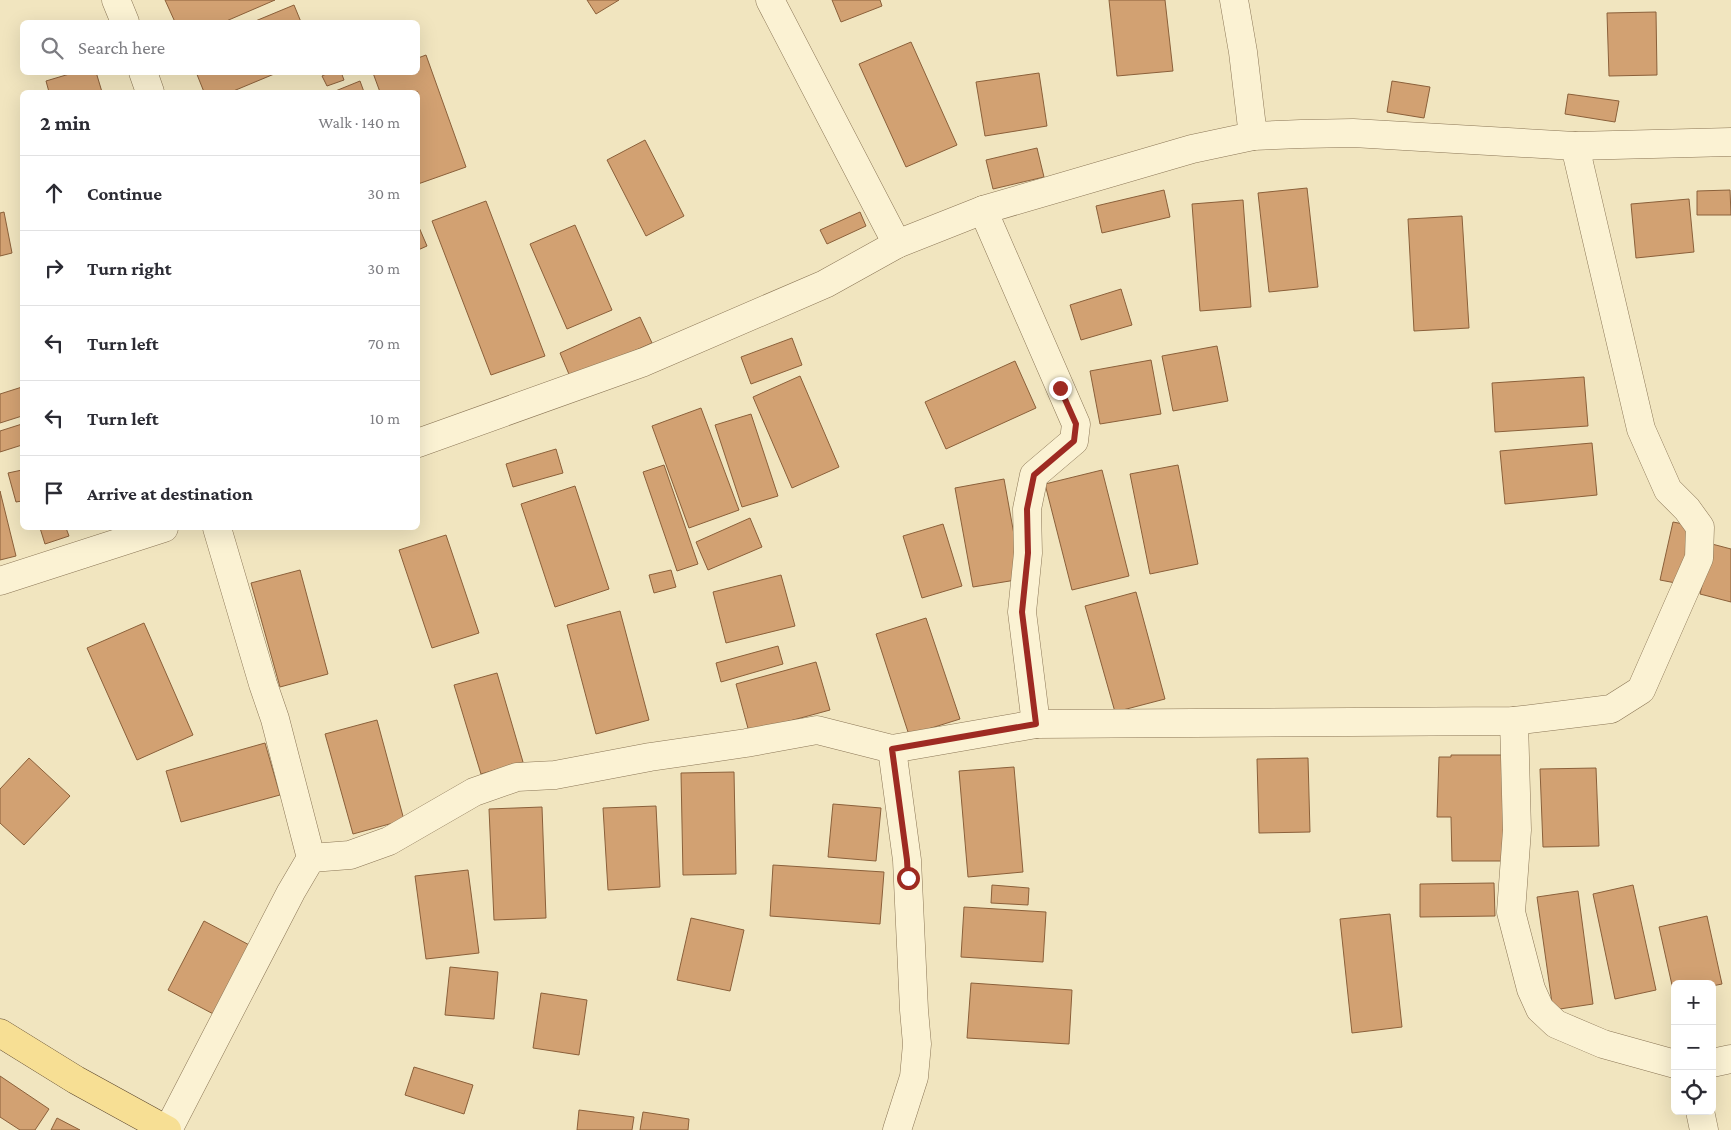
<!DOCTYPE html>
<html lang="en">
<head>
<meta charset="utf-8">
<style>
	body { margin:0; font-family:"Crimson Pro",serif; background:#f2f2f3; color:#2b2b33 }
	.controls { position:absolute; right:15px; bottom:15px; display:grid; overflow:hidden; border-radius:8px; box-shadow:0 5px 20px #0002 }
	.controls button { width:45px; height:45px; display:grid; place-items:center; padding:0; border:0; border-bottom:1px solid #e1e1e2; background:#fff; color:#2b2b33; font:25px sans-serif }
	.stop { position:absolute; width:15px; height:15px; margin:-11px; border:4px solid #9e2a22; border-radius:50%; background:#fff }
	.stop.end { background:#9e2a22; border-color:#fff; box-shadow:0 1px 5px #0008 }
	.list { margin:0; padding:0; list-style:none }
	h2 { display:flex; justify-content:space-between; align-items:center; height:65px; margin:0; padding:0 20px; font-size:21px }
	h2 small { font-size:16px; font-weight:400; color:#7c7c81 }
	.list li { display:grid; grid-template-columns:32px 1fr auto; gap:15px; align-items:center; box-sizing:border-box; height:75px; padding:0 20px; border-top:1px solid #e1e1e2 }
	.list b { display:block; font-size:19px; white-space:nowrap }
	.list em { font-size:16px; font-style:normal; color:#7c7c81 }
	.icon { flex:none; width:28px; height:28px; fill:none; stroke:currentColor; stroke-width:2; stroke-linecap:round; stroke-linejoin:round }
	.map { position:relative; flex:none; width:1731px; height:1130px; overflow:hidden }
	.search { position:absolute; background:#fff; box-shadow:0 5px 20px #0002; left:20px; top:20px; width:400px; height:55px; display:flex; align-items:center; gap:12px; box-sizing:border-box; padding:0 18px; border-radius:8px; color:#7c7c81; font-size:19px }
	.panel { position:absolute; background:#fff; box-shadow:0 5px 20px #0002; left:20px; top:90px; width:400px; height:440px; border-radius:8px }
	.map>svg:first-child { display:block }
	.building { fill:#d2a172; stroke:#8b603a }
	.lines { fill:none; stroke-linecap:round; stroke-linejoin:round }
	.minor-casing { stroke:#8b7656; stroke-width:29 }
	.major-casing { stroke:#58432b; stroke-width:29 }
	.minor { stroke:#fbf2d3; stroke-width:28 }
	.major { stroke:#f7df94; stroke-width:28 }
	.route { stroke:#9e2a22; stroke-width:6 }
</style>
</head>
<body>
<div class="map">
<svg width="1731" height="1130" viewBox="0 0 1731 1130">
	<rect width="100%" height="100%" fill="#f1e5bf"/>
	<!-- building -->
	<g class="building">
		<path d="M 165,0 L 275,0 L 224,22 L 175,22 Z"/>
		<path d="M 587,0 L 619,0 L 596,14 Z"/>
		<path d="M 832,0 L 880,0 L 882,6 L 841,22 Z"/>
		<path d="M 1109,0 L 1165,0 L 1173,71 L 1117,76 Z"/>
		<path d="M 294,5 L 301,22 L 253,22 Z"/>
		<path d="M 1656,12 L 1657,75 L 1609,76 L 1607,13 Z"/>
		<path d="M 911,42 L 957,145 L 906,167 L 859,64 Z"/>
		<path d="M 426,55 L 466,167 L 418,184 L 418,92 L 380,92 L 373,73 L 418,72 L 418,58 Z"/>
		<path d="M 76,72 L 96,72 L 102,92 L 49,92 L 46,81 Z"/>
		<path d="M 196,72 L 279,72 L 231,92 L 204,92 Z"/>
		<path d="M 330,72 L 341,72 L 344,80 L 327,86 L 322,76 Z"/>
		<path d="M 1039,73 L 1047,126 L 985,136 L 976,82 Z"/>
		<path d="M 360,81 L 364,92 L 333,92 Z"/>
		<path d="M 1392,81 L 1430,87 L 1424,118 L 1387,112 Z"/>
		<path d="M 1568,94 L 1619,101 L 1615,122 L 1565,114 Z"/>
		<path d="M 645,140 L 684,216 L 646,236 L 607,160 Z"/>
		<path d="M 1037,148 L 1044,177 L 993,189 L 986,160 Z"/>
		<path d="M 1307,188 L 1318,287 L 1269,292 L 1258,193 Z"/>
		<path d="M 1164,190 L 1170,217 L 1102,233 L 1096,206 Z"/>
		<path d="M 1730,190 L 1731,215 L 1697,215 L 1697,191 Z"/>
		<path d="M 1689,199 L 1694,252 L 1636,258 L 1631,204 Z"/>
		<path d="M 1243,200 L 1251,307 L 1200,311 L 1192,204 Z"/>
		<path d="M 486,201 L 545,356 L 491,375 L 432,221 Z"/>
		<path d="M 4,212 L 12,253 L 0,256 L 0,213 Z"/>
		<path d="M 860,212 L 866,226 L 827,244 L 820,230 Z"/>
		<path d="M 1462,216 L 1469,328 L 1414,331 L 1408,219 Z"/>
		<path d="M 418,225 L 427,246 L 418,250 Z"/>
		<path d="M 575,225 L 612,310 L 567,329 L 530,244 Z"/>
		<path d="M 1121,289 L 1132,325 L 1081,340 L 1070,305 Z"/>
		<path d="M 640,317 L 652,343 L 571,379 L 560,353 Z"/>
		<path d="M 792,338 L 802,365 L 751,384 L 741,357 Z"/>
		<path d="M 1217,346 L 1228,401 L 1173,411 L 1162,356 Z"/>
		<path d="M 1151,360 L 1161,414 L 1100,424 L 1090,371 Z"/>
		<path d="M 1015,361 L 1036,408 L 946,449 L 925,402 Z"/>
		<path d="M 800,376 L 839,467 L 792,488 L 753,397 Z"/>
		<path d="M 1584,377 L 1588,426 L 1495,432 L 1492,383 Z"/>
		<path d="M 22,387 L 22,416 L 0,423 L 0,394 Z"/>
		<path d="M 701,408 L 739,510 L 689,528 L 652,426 Z"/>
		<path d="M 751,414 L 778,496 L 742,507 L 715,425 Z"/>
		<path d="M 22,424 L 22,445 L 0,452 L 0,431 Z"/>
		<path d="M 1592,443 L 1597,495 L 1505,504 L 1500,451 Z"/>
		<path d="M 556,449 L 563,473 L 513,487 L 506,464 Z"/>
		<path d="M 664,465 L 698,564 L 677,571 L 643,472 Z"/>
		<path d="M 1178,465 L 1198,564 L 1150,574 L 1130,474 Z"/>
		<path d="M 22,470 L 22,501 L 16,502 L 8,473 Z"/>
		<path d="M 1102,470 L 1129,576 L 1072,590 L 1045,484 Z"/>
		<path d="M 1004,479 L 1022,579 L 973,587 L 955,488 Z"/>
		<path d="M 575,486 L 609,589 L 555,607 L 521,504 Z"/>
		<path d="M 0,491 L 16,556 L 0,560 Z"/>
		<path d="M 750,518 L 762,547 L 708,570 L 696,542 Z"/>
		<path d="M 1673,522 L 1694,526 L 1681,584 L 1660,580 Z"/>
		<path d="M 943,524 L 962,586 L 922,598 L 903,536 Z"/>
		<path d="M 40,528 L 66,528 L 69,536 L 45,544 Z"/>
		<path d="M 446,535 L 479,633 L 432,648 L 399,550 Z"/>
		<path d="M 1712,544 L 1731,549 L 1731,602 L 1700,594 Z"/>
		<path d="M 300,570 L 328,674 L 280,687 L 251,583 Z"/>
		<path d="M 671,570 L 676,587 L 654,593 L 649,575 Z"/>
		<path d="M 781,575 L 795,626 L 726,643 L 713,592 Z"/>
		<path d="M 1136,592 L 1165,699 L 1115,712 L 1085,606 Z"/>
		<path d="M 620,611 L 649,720 L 596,734 L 567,625 Z"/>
		<path d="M 926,618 L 960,719 L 909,735 L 876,634 Z"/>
		<path d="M 144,623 L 193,735 L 137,760 L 87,648 Z"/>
		<path d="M 778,646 L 783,664 L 721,682 L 716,663 Z"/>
		<path d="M 816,662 L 830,710 L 749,732 L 736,684 Z"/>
		<path d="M 497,673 L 523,762 L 481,774 L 454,685 Z"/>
		<path d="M 377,720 L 404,820 L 353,834 L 325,734 Z"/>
		<path d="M 265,743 L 280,795 L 181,822 L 166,771 Z"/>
		<path d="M 1451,755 L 1503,755 L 1504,861 L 1452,861 L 1451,817 L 1437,817 L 1439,757 L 1451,757 Z"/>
		<path d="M 29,758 L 70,796 L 24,845 L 0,823 L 0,789 Z"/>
		<path d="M 1308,758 L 1310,832 L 1259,833 L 1257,759 Z"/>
		<path d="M 1014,767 L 1023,872 L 968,877 L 959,771 Z"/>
		<path d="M 1596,768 L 1599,846 L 1543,847 L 1540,769 Z"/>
		<path d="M 734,772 L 736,874 L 683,875 L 681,773 Z"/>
		<path d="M 833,804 L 881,808 L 876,861 L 828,857 Z"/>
		<path d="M 656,806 L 660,887 L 608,890 L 603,808 Z"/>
		<path d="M 542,807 L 546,918 L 494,920 L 489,809 Z"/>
		<path d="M 773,865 L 884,872 L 880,924 L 770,916 Z"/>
		<path d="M 468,870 L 479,953 L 426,959 L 415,876 Z"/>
		<path d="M 1494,883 L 1495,916 L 1420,917 L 1420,884 Z"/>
		<path d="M 992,885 L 1029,888 L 1028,905 L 991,903 Z"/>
		<path d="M 1633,885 L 1656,990 L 1615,999 L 1593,894 Z"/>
		<path d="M 1578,891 L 1593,1004 L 1553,1010 L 1537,897 Z"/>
		<path d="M 964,907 L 1046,912 L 1043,962 L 961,957 Z"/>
		<path d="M 1390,914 L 1402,1027 L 1352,1033 L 1340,919 Z"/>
		<path d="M 1707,916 L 1722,984 L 1712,986 L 1712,984 L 1675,984 L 1674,994 L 1659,927 Z"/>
		<path d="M 691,918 L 744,930 L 730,991 L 677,980 Z"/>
		<path d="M 204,921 L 255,948 L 219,1017 L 168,990 Z"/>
		<path d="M 450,967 L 498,972 L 494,1019 L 445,1015 Z"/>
		<path d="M 971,983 L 1072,990 L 1069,1044 L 967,1038 Z"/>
		<path d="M 541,993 L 587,1000 L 579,1055 L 533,1048 Z"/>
		<path d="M 414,1067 L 473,1085 L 464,1114 L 405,1095 Z"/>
		<path d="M 0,1076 L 49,1109 L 35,1130 L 20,1130 L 0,1117 Z"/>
		<path d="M 579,1110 L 634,1117 L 632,1130 L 577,1130 Z"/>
		<path d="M 643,1112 L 689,1119 L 688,1130 L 640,1130 Z"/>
		<path d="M 57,1118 L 80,1130 L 51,1130 Z"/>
	</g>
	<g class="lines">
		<!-- minor casing -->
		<g class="minor-casing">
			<g id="minor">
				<path d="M 116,0 L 125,22"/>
				<path d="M 770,0 L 897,244"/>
				<path d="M 1234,0 L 1243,52 L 1253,136"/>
				<path d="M 143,72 L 150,92"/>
				<path d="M 983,210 L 1076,424 L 1074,441 L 1034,475 L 1027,509 L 1028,553 L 1022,612 L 1036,724"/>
				<path d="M 418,443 L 644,362 L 825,284 L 897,244 L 983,210 L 1192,149 L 1253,136 L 1301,134 L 1353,133 L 1575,146 L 1731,142"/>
				<path d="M 0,581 L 164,528"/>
				<path d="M 1514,721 L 1517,830 L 1511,912 L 1531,989 L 1540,1009 L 1556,1024 L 1603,1044 L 1675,1064"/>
				<path d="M 892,749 L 907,860 L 914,1010 L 917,1044 L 914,1077 L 897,1130"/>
				<path d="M 311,858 L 350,855 L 389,841 L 474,792 L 517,777 L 555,775 L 650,757 L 746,743 L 817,730 L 892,749 L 1036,724 L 1514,721 L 1611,709 L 1641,690 L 1699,558 L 1700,527 L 1687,509 L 1668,490 L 1641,429 L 1575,146"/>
				<path d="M 1712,1063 L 1731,1059"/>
				<path d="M 1700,1111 L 1704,1130"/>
				<path d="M 168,1130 L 291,892 L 311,858 L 275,719 L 263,684 L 217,528"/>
			</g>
		</g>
		<!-- major casing -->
		<g class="major-casing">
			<path id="major" d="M 0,1033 L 76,1080 L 167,1130"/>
		</g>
		<!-- minor -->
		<use href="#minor" class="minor"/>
		<!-- major -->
		<use href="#major" class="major"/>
	</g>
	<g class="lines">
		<!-- route -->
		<path class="route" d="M 908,878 L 907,860 L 892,749 L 1036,724 L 1022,612 L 1028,553 L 1027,509 L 1034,475 L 1074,441 L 1076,424 L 1060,388"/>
	</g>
</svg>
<div class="controls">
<button>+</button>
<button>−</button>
<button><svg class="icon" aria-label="locate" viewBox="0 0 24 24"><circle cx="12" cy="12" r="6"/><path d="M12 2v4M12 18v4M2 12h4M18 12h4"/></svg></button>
</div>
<div class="stop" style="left:908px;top:878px"></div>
<div class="stop end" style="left:1060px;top:388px"></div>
<div class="search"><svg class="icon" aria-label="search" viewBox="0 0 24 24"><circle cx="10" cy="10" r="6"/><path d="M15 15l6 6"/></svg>Search here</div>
<section class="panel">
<h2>2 min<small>Walk · 140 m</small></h2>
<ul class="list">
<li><svg class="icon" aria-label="ahead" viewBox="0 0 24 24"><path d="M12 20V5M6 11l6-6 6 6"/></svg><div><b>Continue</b></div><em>30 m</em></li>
<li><svg class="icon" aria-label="right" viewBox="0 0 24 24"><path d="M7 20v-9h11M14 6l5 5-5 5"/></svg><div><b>Turn right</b></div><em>30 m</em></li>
<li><svg class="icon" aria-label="left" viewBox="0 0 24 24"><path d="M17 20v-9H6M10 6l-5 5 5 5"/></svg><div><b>Turn left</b></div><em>70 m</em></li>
<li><svg class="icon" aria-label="left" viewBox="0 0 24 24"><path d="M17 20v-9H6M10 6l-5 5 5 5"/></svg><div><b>Turn left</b></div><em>10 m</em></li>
<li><svg class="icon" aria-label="arrive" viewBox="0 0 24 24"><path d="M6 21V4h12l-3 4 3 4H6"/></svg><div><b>Arrive at destination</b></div></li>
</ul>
</section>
</div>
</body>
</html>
